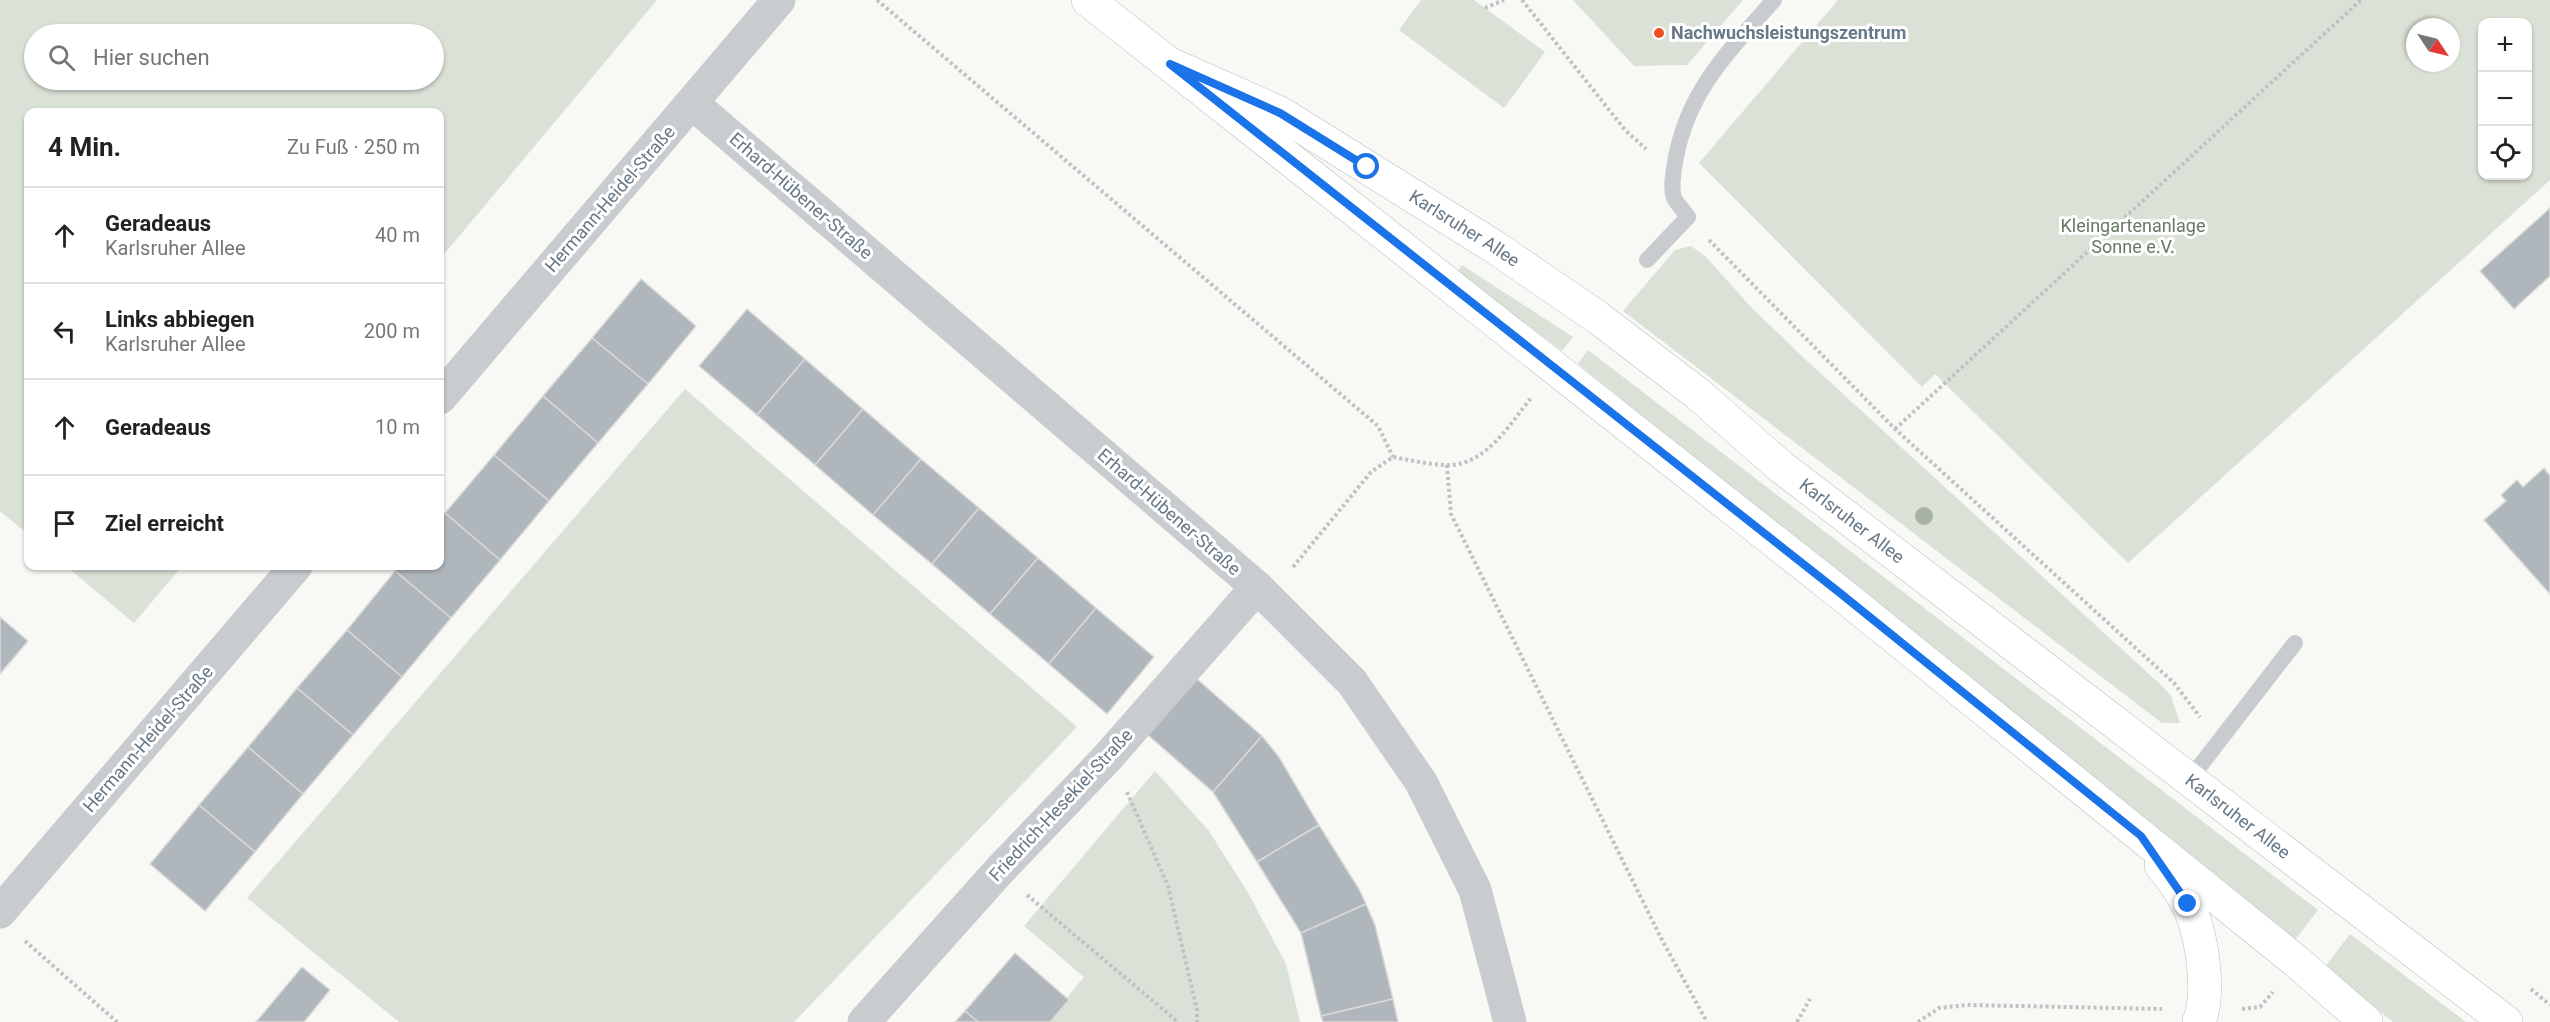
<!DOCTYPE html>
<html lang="de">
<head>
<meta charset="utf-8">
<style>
	body { margin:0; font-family:Roboto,sans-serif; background:#f2f2f2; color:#222 }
	.controls { position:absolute; right:18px; top:18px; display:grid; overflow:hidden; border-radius:12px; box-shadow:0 2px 4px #0004 }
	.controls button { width:54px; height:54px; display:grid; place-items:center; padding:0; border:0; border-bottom:2px solid #e0e0e0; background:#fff; color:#222; font:30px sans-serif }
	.compass { position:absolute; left:2406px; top:18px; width:54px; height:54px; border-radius:50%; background:#fff; box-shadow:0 2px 4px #0004; rotate:125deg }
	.stop { position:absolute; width:18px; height:18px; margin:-14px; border:4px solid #1a73e8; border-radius:50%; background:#fff }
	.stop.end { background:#1a73e8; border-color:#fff; box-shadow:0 2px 6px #0008 }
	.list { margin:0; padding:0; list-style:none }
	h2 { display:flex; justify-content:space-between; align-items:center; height:78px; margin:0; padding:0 24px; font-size:26px }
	h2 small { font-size:20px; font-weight:400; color:#767676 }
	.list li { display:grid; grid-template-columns:39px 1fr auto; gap:18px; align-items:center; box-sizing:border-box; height:96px; padding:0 24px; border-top:2px solid #e0e0e0 }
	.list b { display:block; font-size:22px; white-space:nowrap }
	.list p { margin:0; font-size:20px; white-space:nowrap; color:#767676 }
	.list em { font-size:20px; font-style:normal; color:#767676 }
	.icon { flex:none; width:33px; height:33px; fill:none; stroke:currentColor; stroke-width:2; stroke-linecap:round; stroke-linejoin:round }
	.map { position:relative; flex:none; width:2550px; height:1022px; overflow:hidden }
	.search { position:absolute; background:#fff; box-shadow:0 2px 4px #0004; left:24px; top:24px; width:420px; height:66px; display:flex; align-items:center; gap:15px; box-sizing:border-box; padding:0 21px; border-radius:33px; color:#767676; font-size:22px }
	.panel { position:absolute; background:#fff; box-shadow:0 2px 4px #0004; left:24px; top:108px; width:420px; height:462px; border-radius:12px }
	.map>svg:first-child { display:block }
	.green { fill:#dae1d6; fill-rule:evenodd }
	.building { fill:#afb7bd; stroke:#dadad8; stroke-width:1.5 }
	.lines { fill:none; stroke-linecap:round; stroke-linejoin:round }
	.secondary-casing { stroke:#b8bec2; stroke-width:34 }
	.path { stroke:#bfc2c4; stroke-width:4; stroke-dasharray:3 3; stroke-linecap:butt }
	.lane { stroke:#c8cccf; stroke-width:16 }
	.street { stroke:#c8cccf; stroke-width:33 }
	.secondary { stroke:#fff; stroke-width:33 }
	.tree { fill:#a8b3a4 }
	.route { stroke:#1a73e8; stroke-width:8 }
	.poi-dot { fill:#ed5121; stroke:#fff; stroke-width:2 }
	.labels { text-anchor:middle; stroke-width:6; stroke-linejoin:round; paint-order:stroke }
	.poi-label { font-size:18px; font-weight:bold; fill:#667988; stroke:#fff; text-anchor:start }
	.street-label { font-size:18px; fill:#667988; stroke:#fff }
	.park-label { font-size:18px; fill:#667a61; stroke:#fff }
</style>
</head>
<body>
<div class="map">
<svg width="2550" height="1022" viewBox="0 0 2550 1022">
	<rect width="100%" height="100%" fill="#f8f8f5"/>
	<!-- green -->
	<g class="green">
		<path d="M 0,0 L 657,0 L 440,259 L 440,112 L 28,112 L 28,534 L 0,511 ZM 34,34 L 434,34 L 434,80 L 34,80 Z"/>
		<path d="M 1421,0 L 1474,0 L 1545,52 L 1504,108 L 1399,30 Z"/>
		<path d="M 1573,0 L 1743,0 L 1687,65 L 1634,66 Z"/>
		<path d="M 1838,0 L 2550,0 L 2550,180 L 2128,563 L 1935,374 L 1922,387 L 1699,163 ZM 2482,22 L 2528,22 L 2528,176 L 2482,176 ZM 2415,27 L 2451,27 L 2451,63 L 2415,63 Z"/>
		<path d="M 1691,246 L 1705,256 L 1751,307 L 1806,360 L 2161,685 L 2171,696 L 2180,723 L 2162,723 L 1623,311 L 1675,250 Z"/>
		<path d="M 1462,265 L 1573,337 L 1562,351 L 1457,273 Z"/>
		<path d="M 1588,350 L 2318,910 L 2294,941 L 1578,364 Z"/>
		<path d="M 685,389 L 1077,727 L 794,1022 L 399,1022 L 247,898 Z"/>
		<path d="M 66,566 L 182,566 L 134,623 Z"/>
		<path d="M 1155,771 L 1209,831 L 1248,893 L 1286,964 L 1300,1022 L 1047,1022 L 1084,977 L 1024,926 Z"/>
		<path d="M 2350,934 L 2466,1022 L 2393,1022 L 2325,967 Z"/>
	</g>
	<!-- building -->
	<g class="building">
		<path d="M 2550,208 L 2550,276 L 2514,309 L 2480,271 Z"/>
		<path d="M 641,279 L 696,326 L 648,384 L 592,338 Z"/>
		<path d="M 747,309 L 805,359 L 757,415 L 699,366 Z"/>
		<path d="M 592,338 L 648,384 L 598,443 L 543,396 Z"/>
		<path d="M 805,359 L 863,409 L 815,465 L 757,415 Z"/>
		<path d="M 543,396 L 598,443 L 549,501 L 494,455 Z"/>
		<path d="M 863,409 L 921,459 L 873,515 L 815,465 Z"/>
		<path d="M 494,455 L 549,501 L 500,560 L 445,513 Z"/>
		<path d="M 921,459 L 979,508 L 932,564 L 873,515 Z"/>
		<path d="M 2544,468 L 2550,476 L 2550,594 L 2484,520 L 2506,501 L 2501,495 L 2517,480 L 2523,487 Z"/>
		<path d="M 979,508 L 1038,558 L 990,614 L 932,564 Z"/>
		<path d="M 445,513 L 500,560 L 451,618 L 395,571 L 400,566 L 440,566 L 440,519 Z"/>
		<path d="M 1038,558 L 1096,608 L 1049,664 L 990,614 Z"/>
		<path d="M 395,571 L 451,618 L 402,677 L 347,630 Z"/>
		<path d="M 1096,608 L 1154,657 L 1107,714 L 1049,664 Z"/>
		<path d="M 0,617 L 28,641 L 0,674 Z"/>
		<path d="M 347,630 L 402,677 L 353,735 L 297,688 Z"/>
		<path d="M 1197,679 L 1262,736 L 1213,792 L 1148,735 Z"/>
		<path d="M 297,688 L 353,735 L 303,794 L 248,747 Z"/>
		<path d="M 1262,736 L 1279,757 L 1319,825 L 1257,862 L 1213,792 Z"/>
		<path d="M 248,747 L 303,794 L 255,852 L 199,805 Z"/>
		<path d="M 199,805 L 255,852 L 205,911 L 150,864 Z"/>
		<path d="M 1319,825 L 1359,889 L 1366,904 L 1301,933 L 1257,862 Z"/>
		<path d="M 1366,904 L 1375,925 L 1393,999 L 1321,1016 L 1301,933 Z"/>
		<path d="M 1015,953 L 1069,1000 L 1050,1022 L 978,1022 L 965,1011 Z"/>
		<path d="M 302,967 L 330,990 L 304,1022 L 256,1022 Z"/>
		<path d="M 1393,999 L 1398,1022 L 1323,1022 L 1321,1016 Z"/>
		<path d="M 965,1011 L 978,1022 L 955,1022 Z"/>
	</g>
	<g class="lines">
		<!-- secondary casing -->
		<g class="secondary-casing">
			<g id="secondary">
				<path d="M 1088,0 L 1840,593 L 2297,962 L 2366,1022"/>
				<path id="s1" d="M 1170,64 L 1280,113 L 1493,246 L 1597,317 L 1698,394 L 1780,466 L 2506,1022"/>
				<path d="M 2161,865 C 2170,877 2181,890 2187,903 C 2202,932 2211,992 2199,1022"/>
			</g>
		</g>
		<!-- path -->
		<g class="path">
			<path d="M 877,0 L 1378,426 L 1393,457"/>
			<path d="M 1522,0 L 1625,130 L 1646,149"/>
			<path d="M 1485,8 L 1504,0"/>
			<path d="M 1709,240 L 1895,429 L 2174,683 L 2200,717"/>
			<path d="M 1895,429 L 2361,0"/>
			<path d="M 1447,465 L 1451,514 L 1662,940 L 1707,1022"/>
			<path d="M 1293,567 L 1371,472 L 1393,457 C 1410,460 1430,465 1448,465 C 1486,465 1509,425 1531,398"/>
			<path d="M 1127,792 L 1168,886 L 1197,1010 L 1197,1022"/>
			<path d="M 1027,895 L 1178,1022"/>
			<path d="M 25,941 L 117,1022"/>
			<path d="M 2531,989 L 2550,1005"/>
			<path d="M 2242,1009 L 2260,1007 L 2273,992"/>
			<path d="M 1797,1022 L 1810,999"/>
			<path d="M 1918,1022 L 1939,1008 L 1967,1005 L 2162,1009"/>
		</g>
		<!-- lane -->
		<g class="lane">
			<path d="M 1647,260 L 1688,217 C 1684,211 1677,204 1674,198 C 1670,186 1674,169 1676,157 C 1689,89 1730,50 1774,0"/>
			<path d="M 2189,780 L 2295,643"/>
		</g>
		<!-- street -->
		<g class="street">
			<path d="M 692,103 L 1257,587 L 1352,682 L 1421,782 L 1475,890 L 1510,1022"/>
			<path d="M 440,398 L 779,0"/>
			<path d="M 0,912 L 296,566"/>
			<path d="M 864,1022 L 998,872 L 1108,757 L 1257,587"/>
		</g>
		<!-- secondary -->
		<use href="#secondary" class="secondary"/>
	</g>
	<!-- trees -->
	<circle class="tree" cx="1924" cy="516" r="9"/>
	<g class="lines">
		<!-- route -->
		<path class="route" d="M 1367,167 L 1280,113 L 1170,64 L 1840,593 L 2141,836 L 2188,904"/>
	</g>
	<!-- markers -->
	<circle class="poi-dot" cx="1659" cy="33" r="6"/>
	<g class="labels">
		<!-- poi labels -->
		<g class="poi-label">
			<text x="1671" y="39">Nachwuchsleistungszentrum</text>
		</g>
		<!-- street labels -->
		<g class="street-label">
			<text transform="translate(801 196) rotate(41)" y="6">Erhard-Hübener-Straße</text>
			<text transform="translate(610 199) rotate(-49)" y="6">Hermann-Heidel-Straße</text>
			<text dy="6" stroke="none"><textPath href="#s1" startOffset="338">Karlsruher Allee</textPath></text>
			<text transform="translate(1169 512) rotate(41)" y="6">Erhard-Hübener-Straße</text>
			<text dy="6" stroke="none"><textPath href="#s1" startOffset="824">Karlsruher Allee</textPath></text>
			<text transform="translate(148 739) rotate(-49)" y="6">Hermann-Heidel-Straße</text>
			<text transform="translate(1061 805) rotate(-47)" y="6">Friedrich-Hesekiel-Straße</text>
			<text dy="6" stroke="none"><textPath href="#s1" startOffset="1310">Karlsruher Allee</textPath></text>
		</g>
		<!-- park labels -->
		<g class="park-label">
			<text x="2133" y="232">Kleingartenanlage<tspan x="2133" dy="21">Sonne e.V.</tspan></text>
		</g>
	</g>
</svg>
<div class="controls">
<button>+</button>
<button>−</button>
<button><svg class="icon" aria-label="locate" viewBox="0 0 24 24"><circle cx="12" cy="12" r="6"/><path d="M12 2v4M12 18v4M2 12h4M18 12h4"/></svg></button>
</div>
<svg class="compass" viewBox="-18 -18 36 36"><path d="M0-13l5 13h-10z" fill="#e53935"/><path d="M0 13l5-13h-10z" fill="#767676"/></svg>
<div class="stop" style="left:1367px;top:167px"></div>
<div class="stop end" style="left:2188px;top:904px"></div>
<div class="search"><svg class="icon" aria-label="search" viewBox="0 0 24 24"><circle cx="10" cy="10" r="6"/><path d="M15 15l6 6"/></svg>Hier suchen</div>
<section class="panel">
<h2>4 Min.<small>Zu Fuß · 250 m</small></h2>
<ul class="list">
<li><svg class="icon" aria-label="ahead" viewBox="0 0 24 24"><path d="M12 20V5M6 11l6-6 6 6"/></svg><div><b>Geradeaus</b><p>Karlsruher Allee</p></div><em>40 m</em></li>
<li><svg class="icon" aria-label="left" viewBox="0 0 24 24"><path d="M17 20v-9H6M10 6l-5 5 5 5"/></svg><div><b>Links abbiegen</b><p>Karlsruher Allee</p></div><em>200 m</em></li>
<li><svg class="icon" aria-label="ahead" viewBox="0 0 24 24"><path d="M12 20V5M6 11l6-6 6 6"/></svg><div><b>Geradeaus</b></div><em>10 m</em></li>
<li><svg class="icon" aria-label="arrive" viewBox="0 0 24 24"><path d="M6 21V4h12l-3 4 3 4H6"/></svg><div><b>Ziel erreicht</b></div></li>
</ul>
</section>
</div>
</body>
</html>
